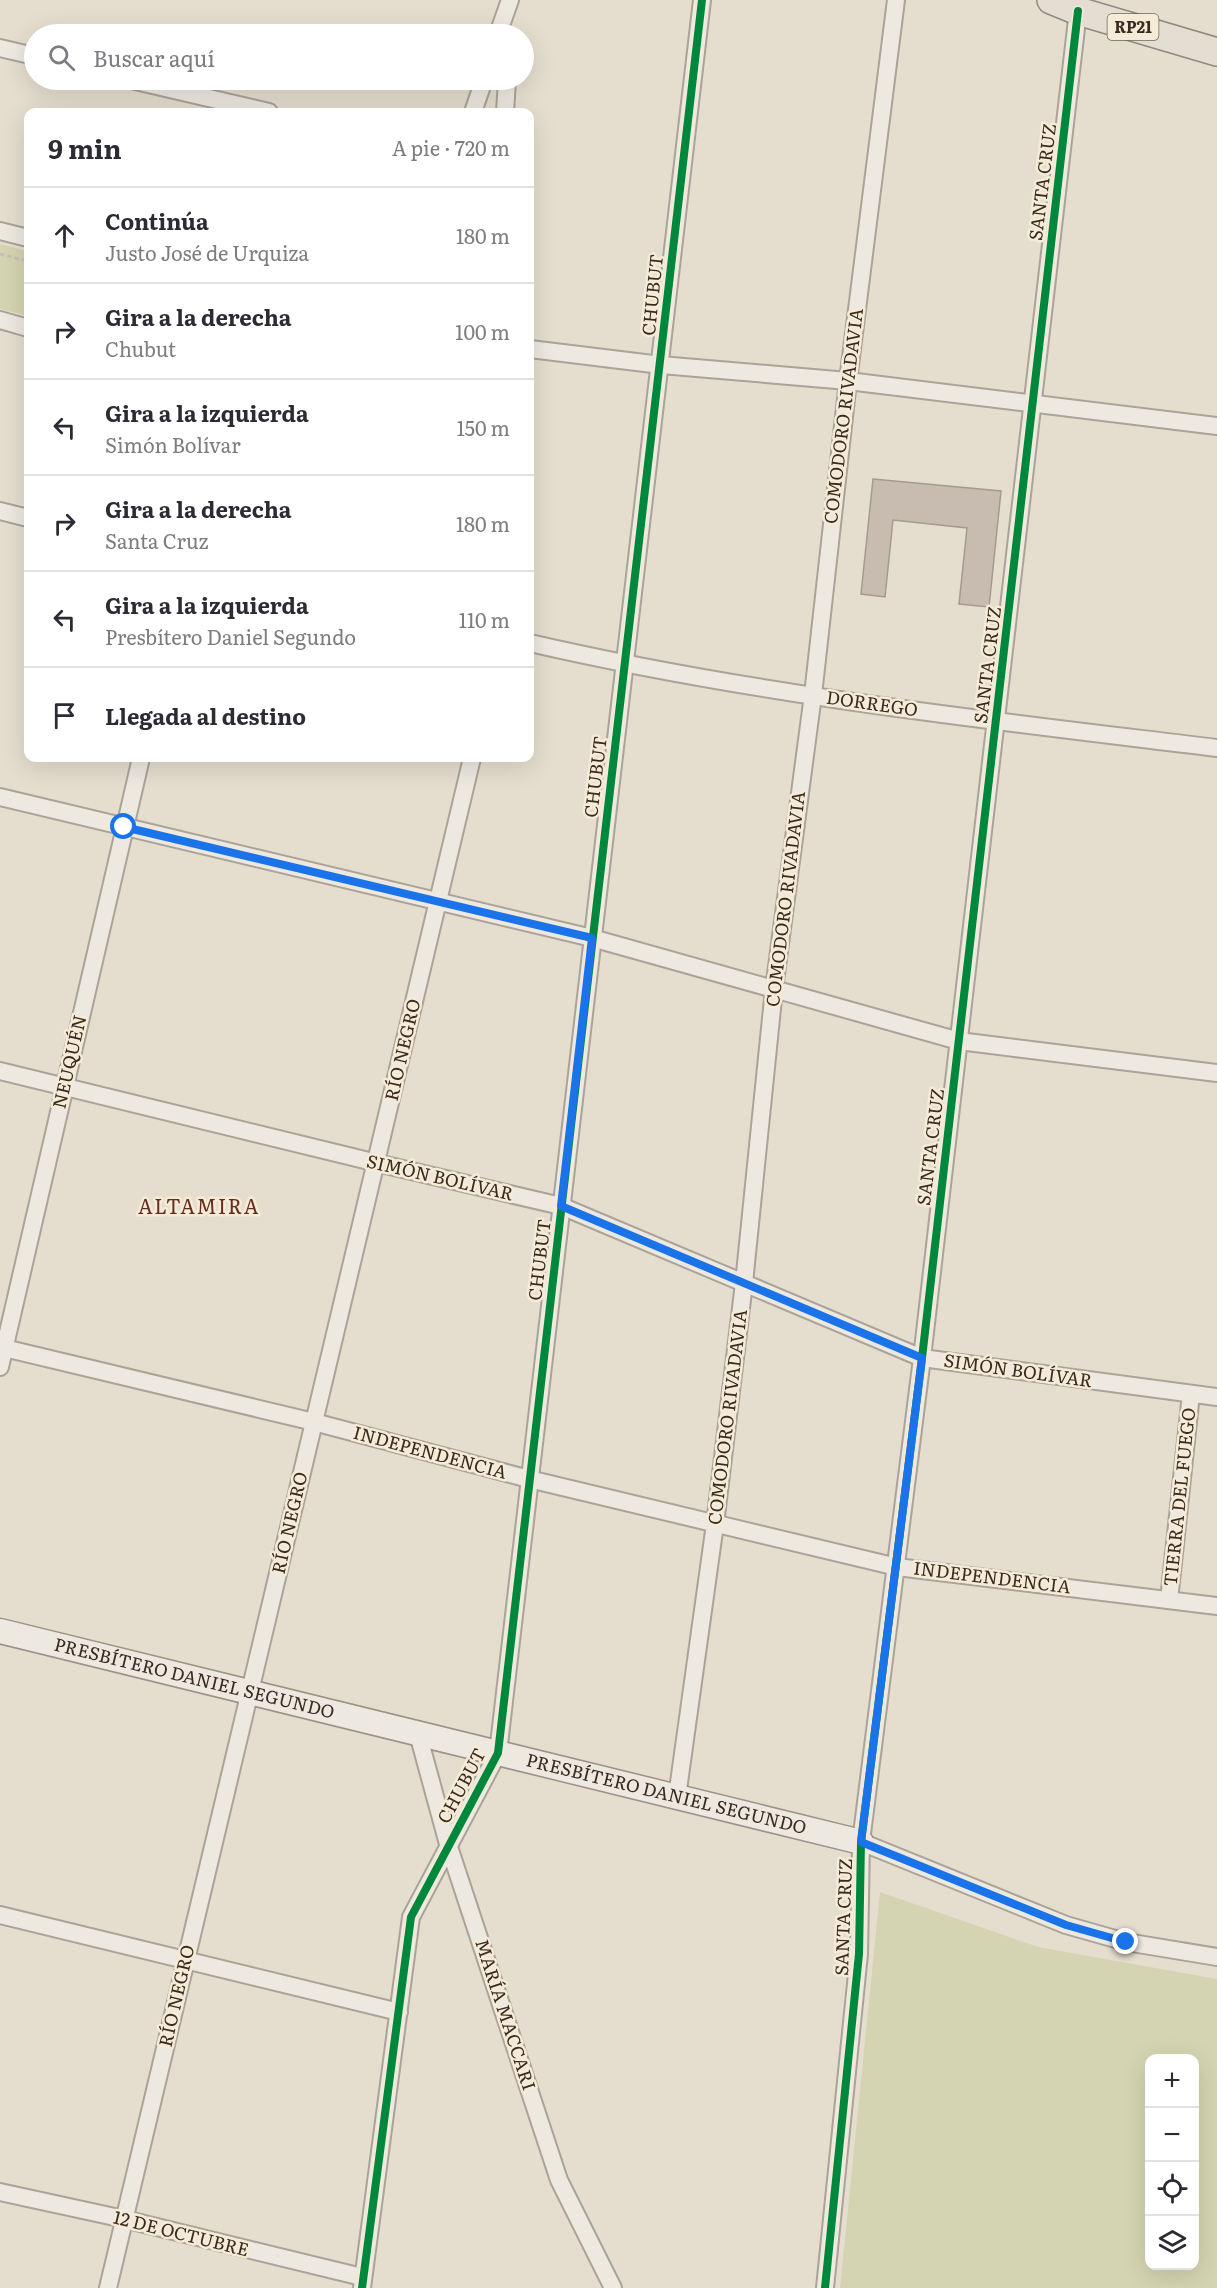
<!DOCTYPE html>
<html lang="es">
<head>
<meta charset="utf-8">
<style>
	body { margin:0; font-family:Literata,serif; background:#f7f7f7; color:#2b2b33 }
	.controls { position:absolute; right:18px; bottom:18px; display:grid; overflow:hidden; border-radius:12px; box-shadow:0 6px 24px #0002 }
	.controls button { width:54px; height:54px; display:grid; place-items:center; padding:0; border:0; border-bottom:2px solid #e1e1e2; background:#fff; color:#2b2b33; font:30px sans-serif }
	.stop { position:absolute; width:18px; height:18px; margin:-14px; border:4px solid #1a73e8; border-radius:50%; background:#fff }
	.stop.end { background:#1a73e8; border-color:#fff; box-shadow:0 2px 6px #0008 }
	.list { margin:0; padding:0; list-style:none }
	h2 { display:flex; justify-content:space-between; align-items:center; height:78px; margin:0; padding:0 24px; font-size:26px }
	h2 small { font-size:20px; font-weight:400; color:#7c7c81 }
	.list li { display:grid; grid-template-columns:39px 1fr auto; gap:18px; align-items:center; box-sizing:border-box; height:96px; padding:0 24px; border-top:2px solid #e1e1e2 }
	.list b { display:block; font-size:22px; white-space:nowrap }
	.list p { margin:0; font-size:20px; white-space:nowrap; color:#7c7c81 }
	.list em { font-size:20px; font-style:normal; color:#7c7c81 }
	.icon { flex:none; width:33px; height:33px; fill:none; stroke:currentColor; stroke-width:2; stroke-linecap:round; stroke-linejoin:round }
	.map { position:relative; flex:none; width:1217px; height:2288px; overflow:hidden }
	.search { position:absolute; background:#fff; box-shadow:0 6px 24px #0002; left:24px; top:24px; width:510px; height:66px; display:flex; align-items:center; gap:15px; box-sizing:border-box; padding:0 21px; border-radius:33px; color:#7c7c81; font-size:22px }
	.panel { position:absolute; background:#fff; box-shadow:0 6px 24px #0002; left:24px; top:108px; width:510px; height:654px; border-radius:12px }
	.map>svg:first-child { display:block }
	.green { fill:#d4d4b2; fill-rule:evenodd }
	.building { fill:#c8bcb0; stroke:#a59a8e; stroke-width:1.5 }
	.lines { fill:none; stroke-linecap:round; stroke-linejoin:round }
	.street-casing { stroke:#aba398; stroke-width:20 }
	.secondary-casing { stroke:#9a9388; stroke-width:27 }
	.primary-casing { stroke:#90897f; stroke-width:30 }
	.path { stroke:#c6c0b8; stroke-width:3; stroke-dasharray:4.5 3; stroke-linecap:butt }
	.street { stroke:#ede9e1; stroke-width:16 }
	.secondary { stroke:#ede9e1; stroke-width:24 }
	.primary { stroke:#e4ded2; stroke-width:27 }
	.cycleway-casing { stroke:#f5ebd6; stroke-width:11 }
	.cycleway { stroke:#00873e; stroke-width:8 }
	.route { stroke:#1a73e8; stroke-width:8 }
	.labels { text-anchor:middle; stroke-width:5; stroke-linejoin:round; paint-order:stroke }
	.shield { fill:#f5ebd6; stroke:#716557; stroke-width:1.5 }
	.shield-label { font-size:16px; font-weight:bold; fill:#392b20 }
	.street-label { font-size:18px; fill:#392b20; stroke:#f5ebd6 }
	.neighbourhood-label { font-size:20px; letter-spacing:1.5px; fill:#652d20; stroke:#f5ebd6 }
</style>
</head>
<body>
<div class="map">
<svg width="1217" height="2288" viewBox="0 0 1217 2288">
	<rect width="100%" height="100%" fill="#e5decf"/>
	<!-- green -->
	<g class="green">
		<path d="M 0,244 L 28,251 L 28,316 L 0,309 Z"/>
		<path d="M 880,1892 L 1038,1947 L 1217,1979 L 1217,2288 L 840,2288 ZM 1194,2058 L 1194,2266 L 1150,2266 L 1150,2058 Z"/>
	</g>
	<!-- building -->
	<path class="building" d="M 873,479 L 1001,491 L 989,607 L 959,604 L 967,528 L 893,520 L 885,597 L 861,594 Z"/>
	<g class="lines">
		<!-- street casing -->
		<g class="street-casing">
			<g id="street">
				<path d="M 498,34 L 510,0"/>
				<path d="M 0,48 L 34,56"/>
				<path d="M 131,80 L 269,112"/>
				<path d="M 473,112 L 484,80"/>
				<path d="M 505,112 L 507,80"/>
				<path d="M 0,231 L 28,238"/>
				<path d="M 0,320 L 28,328"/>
				<path d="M 530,349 L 661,365 L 848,381 L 1217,426"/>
				<path d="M 0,511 L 28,518"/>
				<path d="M 530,643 C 755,695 987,720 1217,748"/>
				<path d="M 0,797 L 592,938 L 959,1041 L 1217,1073"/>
				<path d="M 0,1071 L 377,1163 L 561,1206 L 922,1358 L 1217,1397"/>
				<path d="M 0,1347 L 314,1422 L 529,1479 L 897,1567 L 1217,1606"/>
				<path d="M 0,1367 L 141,758"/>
				<path d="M 1169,1600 L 1191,1394"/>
				<path d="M 418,1734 L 448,1844 L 559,2180 L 613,2288"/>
				<path d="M 677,1797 L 715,1524 L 744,1283 L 774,989 L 813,695 L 848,381 L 896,0"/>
				<path d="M 861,1842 L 1066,1925 L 1126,1942 L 1217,1957"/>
				<path d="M 0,1915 L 399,2012"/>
				<path d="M 0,2192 L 124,2219 L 362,2277"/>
				<path d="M 108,2288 L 472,758"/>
				<path d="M 362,2288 L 411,1917 L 498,1753 L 702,0"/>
				<path d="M 825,2288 L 859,1954 L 861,1842 L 922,1358 L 1078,11"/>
			</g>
		</g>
		<!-- secondary casing -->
		<g class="secondary-casing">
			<g id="secondary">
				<path id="s1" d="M 0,1631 L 861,1842"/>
			</g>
		</g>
		<!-- primary casing -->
		<g class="primary-casing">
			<path id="primary" d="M 1051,0 L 1078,11 L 1217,52"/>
		</g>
		<!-- path -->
		<path class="path" d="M 0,254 L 28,261"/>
		<!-- street -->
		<use href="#street" class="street"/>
		<!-- secondary -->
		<use href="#secondary" class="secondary"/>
		<!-- primary -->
		<use href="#primary" class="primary"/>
		<!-- cycleway casing -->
		<g class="cycleway-casing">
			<g id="cycleway">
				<path d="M 362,2288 L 411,1917 L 498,1753 L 702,0"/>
				<path d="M 825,2288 L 859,1954 L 861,1842 L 922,1358 L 1078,11"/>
			</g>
		</g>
		<!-- cycleway -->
		<use href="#cycleway" class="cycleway"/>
	</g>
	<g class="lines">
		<!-- route -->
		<path class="route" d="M 124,827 L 592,938 L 561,1206 L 922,1358 L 861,1842 L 1066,1925 L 1126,1942"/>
	</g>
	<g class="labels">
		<!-- shield labels -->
		<rect class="shield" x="1107.5" y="14" width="51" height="26" rx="4.5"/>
		<g class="shield-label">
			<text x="1133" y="33">RP21</text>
		</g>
		<!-- street labels -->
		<g class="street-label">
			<text transform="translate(1043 182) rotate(-83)" y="6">SANTA CRUZ</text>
			<text transform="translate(653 295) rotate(-84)" y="6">CHUBUT</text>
			<text transform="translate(844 416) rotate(-83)" y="6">COMODORO RIVADAVIA</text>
			<text transform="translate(988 665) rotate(-83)" y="6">SANTA CRUZ</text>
			<text transform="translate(872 704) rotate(8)" y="6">DORREGO</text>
			<text transform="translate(596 777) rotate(-83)" y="6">CHUBUT</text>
			<text transform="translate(786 899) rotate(-83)" y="6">COMODORO RIVADAVIA</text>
			<text transform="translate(403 1050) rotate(-77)" y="6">RÍO NEGRO</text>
			<text transform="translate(70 1062) rotate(-77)" y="6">NEUQUÉN</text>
			<text transform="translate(931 1147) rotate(-83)" y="6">SANTA CRUZ</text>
			<text transform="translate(440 1178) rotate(13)" y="6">SIMÓN BOLÍVAR</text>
			<text transform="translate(540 1260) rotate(-83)" y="6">CHUBUT</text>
			<text transform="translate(1018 1371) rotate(8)" y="6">SIMÓN BOLÍVAR</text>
			<text transform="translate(728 1417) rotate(-83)" y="6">COMODORO RIVADAVIA</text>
			<text transform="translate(430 1453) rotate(15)" y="6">INDEPENDENCIA</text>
			<text transform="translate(1180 1497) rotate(-84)" y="6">TIERRA DEL FUEGO</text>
			<text transform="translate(290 1523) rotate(-77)" y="6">RÍO NEGRO</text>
			<text transform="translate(992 1578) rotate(7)" y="6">INDEPENDENCIA</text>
			<text dy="6" stroke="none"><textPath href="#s1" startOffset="200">PRESBÍTERO DANIEL SEGUNDO</textPath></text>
			<text transform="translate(462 1786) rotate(-62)" y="6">CHUBUT</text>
			<text dy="6" stroke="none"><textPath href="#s1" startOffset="686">PRESBÍTERO DANIEL SEGUNDO</textPath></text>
			<text transform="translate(844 1917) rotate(-88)" y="6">SANTA CRUZ</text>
			<text transform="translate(177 1996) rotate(-77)" y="6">RÍO NEGRO</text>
			<text transform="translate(505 2015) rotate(72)" y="6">MARÍA MACCARI</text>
			<text transform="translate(181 2234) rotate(14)" y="6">12 DE OCTUBRE</text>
		</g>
		<!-- neighbourhood labels -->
		<g class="neighbourhood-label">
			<text x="199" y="1214">ALTAMIRA</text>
		</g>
	</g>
</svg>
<div class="controls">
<button>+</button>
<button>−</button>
<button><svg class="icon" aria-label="locate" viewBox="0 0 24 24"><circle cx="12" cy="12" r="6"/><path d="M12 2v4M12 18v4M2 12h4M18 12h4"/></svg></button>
<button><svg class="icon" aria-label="layers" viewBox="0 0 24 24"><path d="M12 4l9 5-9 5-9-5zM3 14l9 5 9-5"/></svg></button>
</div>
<div class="stop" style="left:124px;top:827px"></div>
<div class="stop end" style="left:1126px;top:1942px"></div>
<div class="search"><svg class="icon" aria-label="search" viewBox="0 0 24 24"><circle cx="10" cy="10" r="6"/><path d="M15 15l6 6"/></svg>Buscar aquí</div>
<section class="panel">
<h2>9 min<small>A pie · 720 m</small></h2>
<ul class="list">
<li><svg class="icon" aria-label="ahead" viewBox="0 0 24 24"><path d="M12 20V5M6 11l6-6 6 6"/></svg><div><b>Continúa</b><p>Justo José de Urquiza</p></div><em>180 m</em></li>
<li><svg class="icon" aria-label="right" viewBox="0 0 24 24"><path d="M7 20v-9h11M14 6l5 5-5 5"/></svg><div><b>Gira a la derecha</b><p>Chubut</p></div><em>100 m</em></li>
<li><svg class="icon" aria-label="left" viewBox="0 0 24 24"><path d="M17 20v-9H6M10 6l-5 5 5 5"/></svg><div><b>Gira a la izquierda</b><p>Simón Bolívar</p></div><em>150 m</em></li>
<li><svg class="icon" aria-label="right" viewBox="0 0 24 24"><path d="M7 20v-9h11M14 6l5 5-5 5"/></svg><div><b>Gira a la derecha</b><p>Santa Cruz</p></div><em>180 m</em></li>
<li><svg class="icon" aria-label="left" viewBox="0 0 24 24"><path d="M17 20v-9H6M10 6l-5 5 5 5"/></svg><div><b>Gira a la izquierda</b><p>Presbítero Daniel Segundo</p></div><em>110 m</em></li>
<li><svg class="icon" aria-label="arrive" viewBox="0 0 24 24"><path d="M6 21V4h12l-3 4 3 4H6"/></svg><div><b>Llegada al destino</b></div></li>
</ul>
</section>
</div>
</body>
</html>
